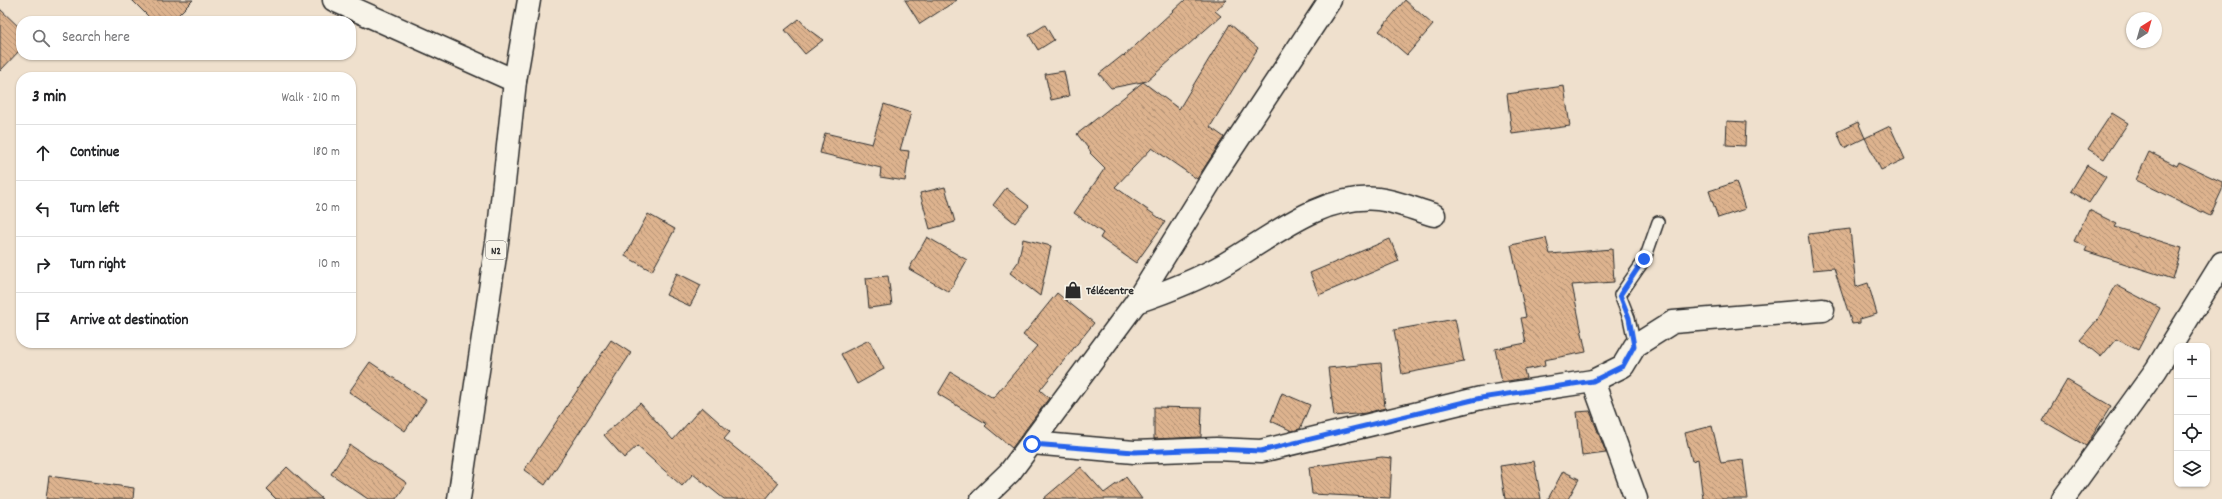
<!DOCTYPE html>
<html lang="en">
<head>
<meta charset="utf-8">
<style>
	body { margin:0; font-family:Dekko,sans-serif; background:#f2f2f2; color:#202124 }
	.controls { position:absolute; right:12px; bottom:12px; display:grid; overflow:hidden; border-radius:8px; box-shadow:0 1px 3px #0004 }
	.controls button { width:36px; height:36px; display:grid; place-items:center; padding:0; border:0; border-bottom:1px solid #e0e0e0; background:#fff; color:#202124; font:20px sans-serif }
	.compass { position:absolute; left:2126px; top:12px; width:36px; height:36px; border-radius:50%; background:#fff; box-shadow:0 1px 3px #0004; rotate:37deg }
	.stop { position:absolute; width:12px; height:12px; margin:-9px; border:3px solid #2563eb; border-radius:50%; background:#fff }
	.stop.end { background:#2563eb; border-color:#fff; box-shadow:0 1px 4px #0008 }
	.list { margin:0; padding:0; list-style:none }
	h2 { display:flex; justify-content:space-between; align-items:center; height:52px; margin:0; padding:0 16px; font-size:17px }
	h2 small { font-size:13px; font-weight:400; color:#757577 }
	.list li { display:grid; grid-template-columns:26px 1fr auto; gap:12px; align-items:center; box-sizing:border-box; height:56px; padding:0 16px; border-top:1px solid #e0e0e0 }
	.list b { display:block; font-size:15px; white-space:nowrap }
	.list em { font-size:13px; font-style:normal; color:#757577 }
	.icon { flex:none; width:22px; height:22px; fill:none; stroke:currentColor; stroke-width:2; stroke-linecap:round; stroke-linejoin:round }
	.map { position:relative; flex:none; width:2222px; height:499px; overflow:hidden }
	.search { position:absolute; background:#fff; box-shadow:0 1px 3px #0004; left:16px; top:16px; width:340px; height:44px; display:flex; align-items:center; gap:10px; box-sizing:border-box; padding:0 14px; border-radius:16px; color:#757577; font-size:15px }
	.panel { position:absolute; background:#fff; box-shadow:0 1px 3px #0004; left:16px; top:72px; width:340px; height:276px; border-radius:16px }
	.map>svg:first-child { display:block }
	.building { fill:url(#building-back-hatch); stroke:#2b2b2b }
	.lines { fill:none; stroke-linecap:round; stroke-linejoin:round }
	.service-casing { stroke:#2b2b2b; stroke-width:14 }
	.minor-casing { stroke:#2b2b2b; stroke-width:25 }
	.trunk-casing { stroke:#2b2b2b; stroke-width:25 }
	.service { stroke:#f7f3e8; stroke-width:11 }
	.minor { stroke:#f7f3e8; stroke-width:22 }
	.trunk { stroke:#f7f3e8; stroke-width:22 }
	.route { stroke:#2563eb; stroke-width:5 }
	.labels { text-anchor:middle; stroke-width:3; stroke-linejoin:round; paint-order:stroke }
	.shield { fill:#f7f3e8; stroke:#686764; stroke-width:1 }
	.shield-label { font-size:11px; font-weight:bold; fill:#2b2b2b }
	.poi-label { font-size:12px; font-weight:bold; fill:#2b2b2b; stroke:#f7f3e8; text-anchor:start }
</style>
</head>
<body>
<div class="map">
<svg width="2222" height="499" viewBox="0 0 2222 499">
	<defs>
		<pattern id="building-back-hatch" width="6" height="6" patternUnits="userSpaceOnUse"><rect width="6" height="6" fill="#ddb38e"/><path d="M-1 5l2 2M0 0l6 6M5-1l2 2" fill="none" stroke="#b39274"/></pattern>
	</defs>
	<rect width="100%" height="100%" fill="#efe0cd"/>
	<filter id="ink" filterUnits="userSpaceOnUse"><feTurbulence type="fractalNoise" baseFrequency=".025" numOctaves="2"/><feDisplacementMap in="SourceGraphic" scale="8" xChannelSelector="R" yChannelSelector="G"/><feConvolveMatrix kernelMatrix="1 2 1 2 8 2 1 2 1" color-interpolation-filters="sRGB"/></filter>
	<g filter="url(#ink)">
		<!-- building -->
		<g class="building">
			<path d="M 132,0 L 193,0 L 172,21 L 153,21 Z"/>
			<path d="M 905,0 L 957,0 L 920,24 Z"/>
			<path d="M 1185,0 L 1227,0 L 1215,11 L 1221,16 L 1147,81 L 1111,88 L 1099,74 L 1123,55 L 1124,56 Z"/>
			<path d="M 1405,0 L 1433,25 L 1407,55 L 1379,31 Z"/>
			<path d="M 0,9 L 21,29 L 21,49 L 0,71 Z"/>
			<path d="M 799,19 L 809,30 L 823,40 L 805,54 L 785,30 Z"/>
			<path d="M 1230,24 L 1258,48 L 1210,127 L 1224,137 L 1197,179 L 1152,148 L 1115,187 L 1165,222 L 1136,263 L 1100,238 L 1103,233 L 1074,213 L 1105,168 L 1090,153 L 1091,152 L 1077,134 L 1143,82 L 1179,109 Z"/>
			<path d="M 1045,25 L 1054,40 L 1038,50 L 1029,35 Z"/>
			<path d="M 1064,71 L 1069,96 L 1051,100 L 1045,74 Z"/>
			<path d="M 1564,86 L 1570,126 L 1512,134 L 1507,94 Z"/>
			<path d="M 884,104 L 911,113 L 900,150 L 909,151 L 905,181 L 880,177 L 881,168 L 820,153 L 825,133 L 872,144 Z"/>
			<path d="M 2112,113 L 2128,123 L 2104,159 L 2088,149 Z"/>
			<path d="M 1727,121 L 1746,122 L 1745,146 L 1726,145 Z"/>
			<path d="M 1858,122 L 1865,138 L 1844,148 L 1837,132 Z"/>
			<path d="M 1890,126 L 1905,159 L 1881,170 L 1865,138 Z"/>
			<path d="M 2149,152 L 2177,166 L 2179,162 L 2222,182 L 2222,190 L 2210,216 L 2136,180 Z"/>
			<path d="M 2087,165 L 2106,177 L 2089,203 L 2071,191 Z"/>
			<path d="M 1736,182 L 1745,209 L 1718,218 L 1709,191 Z"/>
			<path d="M 945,187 L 955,222 L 930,229 L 920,193 Z"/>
			<path d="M 1006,188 L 1029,206 L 1015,223 L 993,205 Z"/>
			<path d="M 2089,210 L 2117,224 L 2115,227 L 2182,248 L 2173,279 L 2085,251 L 2087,247 L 2074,241 Z"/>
			<path d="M 648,214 L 675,229 L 652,271 L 625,256 Z"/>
			<path d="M 1850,229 L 1856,287 L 1868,283 L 1877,314 L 1860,319 L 1860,323 L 1852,324 L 1834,268 L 1813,270 L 1808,234 Z"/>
			<path d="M 927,237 L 967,260 L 949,292 L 909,269 Z"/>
			<path d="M 1546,238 L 1550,254 L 1612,249 L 1614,282 L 1572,285 L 1586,352 L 1544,360 L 1545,366 L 1524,370 L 1526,378 L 1502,382 L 1495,349 L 1526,343 L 1521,318 L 1526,317 L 1511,245 Z"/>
			<path d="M 1023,239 L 1051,246 L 1040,296 L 1010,273 L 1018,262 Z"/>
			<path d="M 1390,239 L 1399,261 L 1319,295 L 1310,273 Z"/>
			<path d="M 677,273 L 701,285 L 690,306 L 666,295 Z"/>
			<path d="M 888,276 L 892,305 L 869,308 L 866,278 Z"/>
			<path d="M 2116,285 L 2160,308 L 2138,350 L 2116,339 L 2101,357 L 2080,340 L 2098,319 Z"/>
			<path d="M 1057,293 L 1094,323 L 1040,390 L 1049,398 L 1012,448 L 985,426 L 987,424 L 938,394 L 951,372 L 993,398 L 1037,346 L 1023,335 Z"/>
			<path d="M 1455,319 L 1464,362 L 1402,374 L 1394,330 Z"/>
			<path d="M 611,340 L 631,353 L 545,485 L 524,470 Z"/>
			<path d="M 869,340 L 884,369 L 857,384 L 841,354 Z"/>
			<path d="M 370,362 L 426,400 L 405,431 L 349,392 Z"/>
			<path d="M 1381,363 L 1385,408 L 1366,413 L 1334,416 L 1328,368 Z"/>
			<path d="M 2067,380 L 2111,406 L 2086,446 L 2043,421 Z"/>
			<path d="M 1282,393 L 1310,405 L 1300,429 L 1292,431 L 1271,421 Z"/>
			<path d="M 640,403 L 673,440 L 702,407 L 730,432 L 724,439 L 779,483 L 766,499 L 724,499 L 693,474 L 682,486 L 637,446 L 624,458 L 604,435 Z"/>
			<path d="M 1154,407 L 1202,408 L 1201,437 L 1154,439 Z"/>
			<path d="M 1590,411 L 1606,453 L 1582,456 L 1577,412 Z"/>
			<path d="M 1712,426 L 1721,463 L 1743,460 L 1748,499 L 1703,499 L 1698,459 L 1692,461 L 1685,433 Z"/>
			<path d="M 350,445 L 407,483 L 396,499 L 368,499 L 331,474 Z"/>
			<path d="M 1382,457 L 1392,458 L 1390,498 L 1312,494 L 1309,467 Z"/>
			<path d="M 1534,461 L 1541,499 L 1505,499 L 1500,466 Z"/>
			<path d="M 287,467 L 322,499 L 276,499 L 266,489 Z"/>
			<path d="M 1081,467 L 1104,493 L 1126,477 L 1142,499 L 1043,499 Z"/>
			<path d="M 1563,471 L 1579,479 L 1568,499 L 1548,499 Z"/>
			<path d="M 49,476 L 134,488 L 133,499 L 46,499 Z"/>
		</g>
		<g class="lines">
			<!-- service casing -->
			<g class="service-casing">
				<path id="service" d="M 1635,346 L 1629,318 L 1620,295 L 1645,259 L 1658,222"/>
			</g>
			<!-- minor casing -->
			<g class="minor-casing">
				<g id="minor">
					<path d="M 334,0 L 515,81"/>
					<path d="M 1136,302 C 1166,292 1197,280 1225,264 C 1272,237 1320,194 1378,199 C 1397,201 1416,210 1434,215"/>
					<path d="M 1593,381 L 1636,499"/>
					<path d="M 1032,443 L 1134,452 L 1216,449 L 1261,451 L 1481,398 L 1593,381 L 1623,366 L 1635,346 L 1673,322 L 1823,310"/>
					<path d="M 982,499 L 1010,472 L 1136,302 L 1217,171 L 1330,0"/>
					<path d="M 2063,499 L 2156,370 L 2222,263"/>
				</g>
			</g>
			<!-- trunk casing -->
			<g class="trunk-casing">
				<path id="trunk" d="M 459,499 L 499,229 L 515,81 L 529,0"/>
			</g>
			<!-- service -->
			<use href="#service" class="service"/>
			<!-- minor -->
			<use href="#minor" class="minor"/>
			<!-- trunk -->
			<use href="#trunk" class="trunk"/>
		</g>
	</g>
	<g class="lines" filter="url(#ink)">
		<!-- route -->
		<path class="route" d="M 1032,444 L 1134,452 L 1216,449 L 1261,451 L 1481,398 L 1593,381 L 1623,366 L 1634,346 L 1629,318 L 1620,295 L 1644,259"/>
	</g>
	<!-- icons -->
	<defs>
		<g id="shop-bare" transform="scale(1.38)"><path d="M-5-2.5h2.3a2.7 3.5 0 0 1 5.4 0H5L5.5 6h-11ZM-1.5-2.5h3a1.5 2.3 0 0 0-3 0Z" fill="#2b2b2b" stroke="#f7f3e8" stroke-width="2.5" paint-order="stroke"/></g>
	</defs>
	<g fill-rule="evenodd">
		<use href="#shop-bare" x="1073" y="290"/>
	</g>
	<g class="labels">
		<!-- shield labels -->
		<rect class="shield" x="486" y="241" width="20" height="18" rx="3"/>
		<g class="shield-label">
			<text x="496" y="254">N2</text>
		</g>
		<!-- poi labels -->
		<g class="poi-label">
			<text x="1086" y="294">Télécentre</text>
		</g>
	</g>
</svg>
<div class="controls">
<button>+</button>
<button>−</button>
<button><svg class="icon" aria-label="locate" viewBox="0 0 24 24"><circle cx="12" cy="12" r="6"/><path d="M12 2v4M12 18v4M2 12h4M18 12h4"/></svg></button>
<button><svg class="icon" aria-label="layers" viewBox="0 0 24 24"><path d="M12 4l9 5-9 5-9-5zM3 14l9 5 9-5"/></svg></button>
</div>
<svg class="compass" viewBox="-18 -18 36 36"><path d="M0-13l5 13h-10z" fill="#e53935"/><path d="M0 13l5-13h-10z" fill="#757577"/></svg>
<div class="stop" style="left:1032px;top:444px"></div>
<div class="stop end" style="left:1644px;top:259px"></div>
<div class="search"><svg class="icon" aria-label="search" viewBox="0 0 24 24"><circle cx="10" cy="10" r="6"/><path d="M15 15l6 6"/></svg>Search here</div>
<section class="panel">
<h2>3 min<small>Walk · 210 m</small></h2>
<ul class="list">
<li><svg class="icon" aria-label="ahead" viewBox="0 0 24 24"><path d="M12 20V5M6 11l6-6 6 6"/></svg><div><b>Continue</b></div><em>180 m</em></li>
<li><svg class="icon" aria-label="left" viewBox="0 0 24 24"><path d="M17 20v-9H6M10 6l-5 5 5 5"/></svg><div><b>Turn left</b></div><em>20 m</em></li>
<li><svg class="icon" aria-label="right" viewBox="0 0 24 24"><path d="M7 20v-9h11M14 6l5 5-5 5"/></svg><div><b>Turn right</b></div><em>10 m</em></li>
<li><svg class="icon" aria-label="arrive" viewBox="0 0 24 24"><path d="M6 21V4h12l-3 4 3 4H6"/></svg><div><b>Arrive at destination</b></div></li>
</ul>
</section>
</div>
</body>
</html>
